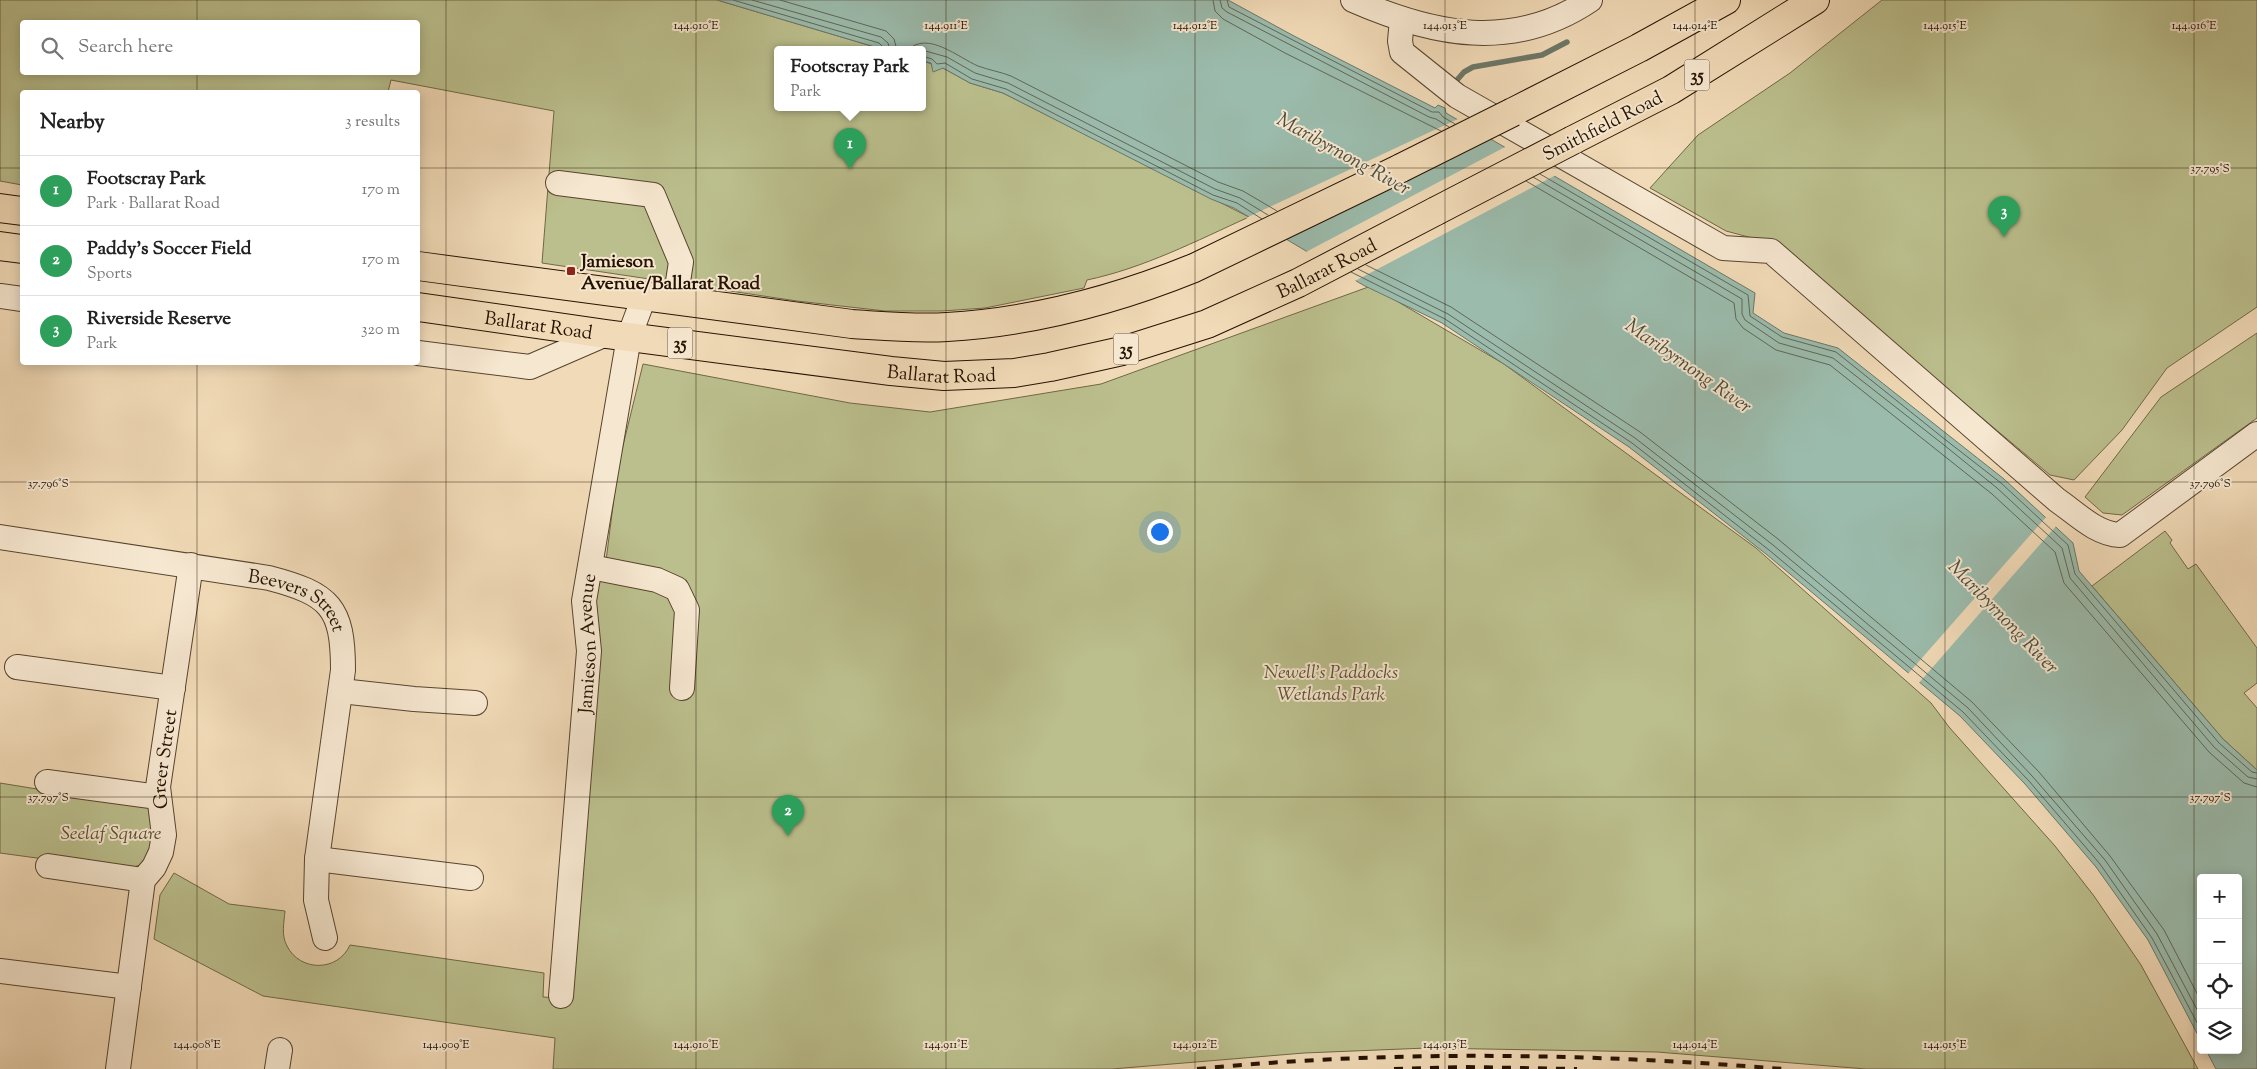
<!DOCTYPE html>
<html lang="en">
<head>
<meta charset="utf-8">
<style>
	body { margin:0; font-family:"Sorts Mill Goudy",serif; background:#f6f6f6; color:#222 }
	.controls { position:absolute; right:15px; bottom:15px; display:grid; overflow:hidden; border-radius:5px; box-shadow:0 2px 12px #0003 }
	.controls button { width:45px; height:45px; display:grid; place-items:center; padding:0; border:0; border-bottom:1px solid #e0e0e0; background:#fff; color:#222; font:25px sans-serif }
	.you { position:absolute; left:1159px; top:531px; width:18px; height:18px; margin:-12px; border:4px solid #fff; border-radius:50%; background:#1a73e8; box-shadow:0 0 0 8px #1a73e833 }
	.badge { display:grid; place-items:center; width:32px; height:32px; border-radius:50%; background:#8f2418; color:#fff; font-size:16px; font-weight:700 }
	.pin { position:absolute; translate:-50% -41px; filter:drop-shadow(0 1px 2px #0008) }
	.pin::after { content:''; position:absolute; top:26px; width:18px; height:15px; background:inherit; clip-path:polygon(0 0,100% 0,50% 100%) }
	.popup { position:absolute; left:774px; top:46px; width:152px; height:65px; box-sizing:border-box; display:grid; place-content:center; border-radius:5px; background:#fff; filter:drop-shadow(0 1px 4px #0005); font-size:16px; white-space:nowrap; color:#767676 }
	.popup b { font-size:19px; color:#222 }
	.popup::after { content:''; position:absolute; left:50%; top:100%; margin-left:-10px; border:10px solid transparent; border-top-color:#fff }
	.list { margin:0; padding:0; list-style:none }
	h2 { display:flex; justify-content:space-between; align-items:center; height:65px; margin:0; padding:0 20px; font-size:21px }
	h2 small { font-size:16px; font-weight:400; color:#767676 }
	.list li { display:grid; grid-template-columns:32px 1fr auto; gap:15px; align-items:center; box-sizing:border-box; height:70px; padding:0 20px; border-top:1px solid #e0e0e0 }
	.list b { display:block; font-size:19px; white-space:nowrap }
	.list p { margin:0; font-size:16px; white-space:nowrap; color:#767676 }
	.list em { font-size:16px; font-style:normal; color:#767676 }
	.icon { flex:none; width:28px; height:28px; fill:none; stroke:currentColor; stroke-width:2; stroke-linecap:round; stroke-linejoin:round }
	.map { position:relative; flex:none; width:2257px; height:1069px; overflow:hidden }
	.search { position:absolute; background:#fff; box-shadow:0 2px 12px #0003; left:20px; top:20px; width:400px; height:55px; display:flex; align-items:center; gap:12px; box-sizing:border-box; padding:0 18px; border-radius:5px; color:#767676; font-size:19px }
	.panel { position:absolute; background:#fff; box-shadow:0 2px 12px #0003; left:20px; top:90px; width:400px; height:275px; border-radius:5px }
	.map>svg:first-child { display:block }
	.green { fill:#bbbf8d; stroke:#706846; fill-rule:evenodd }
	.water { fill:#9bbbac; stroke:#6c7767 }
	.pier { fill:#f1dab7 }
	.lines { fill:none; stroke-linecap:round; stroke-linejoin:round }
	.shore { stroke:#606656; stroke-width:1 }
	.stream { stroke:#6c7767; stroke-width:5.5 }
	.minor-casing { stroke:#58442e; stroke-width:26 }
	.highway-casing { stroke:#251200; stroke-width:30 }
	.minor { stroke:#f6e7d0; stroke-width:24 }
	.highway { stroke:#f1dab7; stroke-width:28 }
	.rail { stroke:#251200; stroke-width:4; stroke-dasharray:9 9; stroke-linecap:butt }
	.highway-bridge-casing { stroke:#251200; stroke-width:30; stroke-linecap:butt }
	.highway-bridge { stroke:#f1dab7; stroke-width:28 }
	.ticks { fill:none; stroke:#251200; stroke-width:1; stroke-opacity:0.45 }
	.poi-dot { fill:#8f2418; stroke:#f6e7d0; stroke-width:2 }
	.labels { text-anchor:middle; stroke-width:4; stroke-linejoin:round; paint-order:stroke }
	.shield { fill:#f6e7d0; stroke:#64523e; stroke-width:1 }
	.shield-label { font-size:18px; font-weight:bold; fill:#251200 }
	.street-label { font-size:19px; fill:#251200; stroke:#f6e7d0 }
	.poi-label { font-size:19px; font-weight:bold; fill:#251200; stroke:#f6e7d0; text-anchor:start }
	.park-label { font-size:19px; font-style:italic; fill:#5a4f31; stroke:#f6e7d0 }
	.water-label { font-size:20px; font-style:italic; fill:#4e4d3c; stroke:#f6e7d0 }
	.ticks-label { font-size:12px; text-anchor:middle; fill:#251200; stroke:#f6e7d0; stroke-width:4; stroke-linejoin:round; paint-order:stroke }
</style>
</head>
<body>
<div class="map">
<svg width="2257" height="1069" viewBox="0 0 2257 1069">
	<rect width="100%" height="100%" fill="#f1dab7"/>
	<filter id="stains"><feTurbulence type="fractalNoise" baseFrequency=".004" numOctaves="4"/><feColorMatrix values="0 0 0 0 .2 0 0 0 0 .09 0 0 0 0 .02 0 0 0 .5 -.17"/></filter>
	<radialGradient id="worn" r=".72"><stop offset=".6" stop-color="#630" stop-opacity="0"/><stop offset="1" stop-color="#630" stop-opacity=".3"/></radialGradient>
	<!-- green -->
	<g class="green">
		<path d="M 0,0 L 717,0 L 885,50 L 778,50 L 778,108 L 922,108 L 923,61 L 943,68 L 970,83 L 1003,93 L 1249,217 C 1196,241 1144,268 1087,280 L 1084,288 L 985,308 L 942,311 L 885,311 L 797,301 L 542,263 L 554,111 L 391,80 L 388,92 L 22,92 L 22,185 L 0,181 ZM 22,22 L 418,22 L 418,72 L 22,72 Z"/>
		<path d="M 1882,0 L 2257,0 L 2257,307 L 2167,368 L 2122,430 L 2074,480 L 2050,475 L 1775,244 L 1726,231 L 1650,188 L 1698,135 L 1790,73 Z"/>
		<path d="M 1371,286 L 1504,364 L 1756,548 L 1931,703 L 1949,727 L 2055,846 L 2094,896 L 2141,965 L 2198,1069 L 1866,1069 L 1657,1052 L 1427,1048 L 1304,1053 L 1112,1069 L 553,1069 L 555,1038 L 263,996 L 154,939 L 160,895 L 174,873 L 229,904 L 285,911 C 284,923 281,935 287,946 C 300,972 338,972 350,945 L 544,973 L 543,997 L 573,999 L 594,597 L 606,561 L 618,466 L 643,364 L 850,403 L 930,412 L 1101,384 Z"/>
		<path d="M 2257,333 L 2257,418 L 2122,515 L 2103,513 L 2085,497 L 2161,397 Z"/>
		<path d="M 2165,531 L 2172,540 L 2170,543 L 2188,569 L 2196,564 L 2257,648 L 2257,683 L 2244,693 L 2257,708 L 2257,770 L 2223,739 L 2092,586 Z"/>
		<path d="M 0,783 L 148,807 L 157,827 L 156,847 L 143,864 L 125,870 L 0,853 Z"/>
	</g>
	<!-- water -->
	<path class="water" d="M 717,0 L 1228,0 L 1294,36 L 1435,108 L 1438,105 L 1445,108 L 1446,113 L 1755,293 L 1753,313 L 1784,333 L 1838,348 L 2004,479 L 2073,543 L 2079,571 L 2223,739 L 2257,770 L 2257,1069 L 2216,1069 L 2206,1050 L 2238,1050 L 2238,878 L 2201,878 L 2201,1041 L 2148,940 L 2096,867 L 2025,784 L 1960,716 L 1766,554 L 1629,447 L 1442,323 L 1363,285 L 1234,208 L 1211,199 L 1003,93 L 970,83 L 943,68 L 933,72 L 931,63 L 923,61 L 922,50 L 885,50 Z"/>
	<!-- pier -->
	<g class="pier">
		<path d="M 1460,118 L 1490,136 L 1281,239 L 1246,218 Z"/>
		<path d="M 1507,146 L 1556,175 L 1353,282 L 1304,253 Z"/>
		<path d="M 2047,516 L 2057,525 L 1918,684 L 1907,675 Z"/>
	</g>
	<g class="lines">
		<!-- shore -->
		<g class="shore">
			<path d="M 733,0 L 879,43 L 882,46 L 883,50"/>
			<path d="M 752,0 L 881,37 L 888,43 L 890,50"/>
			<path d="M 780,0 L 886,31 L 894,39 L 897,50"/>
			<path d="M 1213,0 L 1215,11 L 1223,19 L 1285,53 L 1441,131"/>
			<path d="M 1220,0 L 1222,8 L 1227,12 L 1429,117 L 1436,119 L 1449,127"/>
			<path d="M 1227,0 L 1229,7 L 1432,112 L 1439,112 L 1443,117 L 1455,124"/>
			<path d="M 908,50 C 927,30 959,58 978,66 C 989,70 1001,72 1011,76 L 1218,182 L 1243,191 L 1277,211"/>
			<path d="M 922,50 L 947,57 L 975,73 L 1008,83 L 1215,189 L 1240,198 L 1268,215"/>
			<path d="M 922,56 L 932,59 L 937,64 L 945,63 L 972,79 L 1006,89 L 1213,195 L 1237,203 L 1262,219"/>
			<path d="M 1540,174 L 1748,295 L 1750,316 L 1782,337 L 1836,352 L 1947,441 L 2001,483 L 2068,545 L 2075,574 L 2219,743 L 2252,772 L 2257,773"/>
			<path d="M 1533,177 L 1742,299 L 1742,314 L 1745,320 L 1779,343 L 1833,358 L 1944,445 L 1997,488 L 2062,548 L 2070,578 L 2214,747 L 2248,777 L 2257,779"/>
			<path d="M 1526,181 L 1734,303 L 1736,319 L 1743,328 L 1776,350 L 1830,365 L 1992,494 L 2055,552 L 2064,583 L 2209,752 L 2244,783 L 2257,787"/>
			<path d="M 1366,265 L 1451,307 L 1640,432 L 1778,539 L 1972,702 L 2039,772 L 2110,856 L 2164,930 L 2201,1001"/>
			<path d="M 1358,269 L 1448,314 L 1635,438 L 1773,545 L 1968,708 L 2033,777 L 2105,860 L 2157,934 L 2201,1017"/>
			<path d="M 1351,272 L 1445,319 L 1632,443 L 1769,550 L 1963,712 L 2029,781 L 2100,864 L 2152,938 L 2201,1030"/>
		</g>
		<!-- stream -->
		<path class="stream" d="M 1457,80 L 1464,72 L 1473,67 L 1542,55 L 1567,42"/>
		<!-- minor casing -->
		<g class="minor-casing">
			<g id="minor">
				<path d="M 1353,0 C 1433,35 1513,52 1590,0"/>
				<path d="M 1402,19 L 1400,41 L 1402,52 L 1457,96 L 1723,248 L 1771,251 L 2057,500 C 2076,513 2096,534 2120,535 L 2257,434"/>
				<path d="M 558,183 L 653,195 L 681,262 L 675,301"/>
				<path d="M 0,296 L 22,299"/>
				<path d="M 418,353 L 530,367 L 606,334"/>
				<path id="s1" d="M 0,537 L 269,578 C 330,594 343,607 343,670 L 317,859 L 316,900 L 325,938"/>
				<path d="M 591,567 L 657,580 L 677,589 L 687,610 L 682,688"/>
				<path d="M 17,667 L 173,688"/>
				<path d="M 341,691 L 414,699 L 475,703"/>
				<path d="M 47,782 L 158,797"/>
				<path d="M 317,859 L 471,878"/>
				<path d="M 48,866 L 143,880"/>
				<path d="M 0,971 L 129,987"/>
				<path id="s2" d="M 561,996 L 589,651 L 584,601 L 629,337 L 644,297"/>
				<path id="s3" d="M 118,1069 L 143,880 L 154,867 L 161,852 L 164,835 L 158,787 L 191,565"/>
				<path d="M 277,1069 L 280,1050"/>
			</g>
		</g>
		<!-- highway casing -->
		<g class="highway-casing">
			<g id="highway">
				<path d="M 1513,112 L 1639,48 L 1726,0"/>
				<path d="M 1573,140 L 1671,90 L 1815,0"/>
				<path d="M 0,208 L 22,211"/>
				<path d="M 0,246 L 22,249"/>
				<path d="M 418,266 L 852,324 C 884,326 915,329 947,327 C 1032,322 1115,300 1194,268 L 1401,168"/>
				<path id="s4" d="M 418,307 L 606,334 L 891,371 L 944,376 L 1014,373 L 1050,367 L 1122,351 L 1207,324 L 1298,283 L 1436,211"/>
			</g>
		</g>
		<!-- minor -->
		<use href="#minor" class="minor"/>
		<!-- highway -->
		<use href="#highway" class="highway"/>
		<!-- rail -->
		<g class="rail">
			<path d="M 1197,1069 C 1391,1050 1588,1053 1783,1069"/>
			<path d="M 1394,1069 L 1464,1067 L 1577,1069"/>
		</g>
		<!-- highway-bridge casing -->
		<g class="highway-bridge-casing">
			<g id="highway-bridge">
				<path d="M 1401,168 L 1513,112"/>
				<path d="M 1436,211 L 1573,140"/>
			</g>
		</g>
		<!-- highway-bridge -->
		<use href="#highway-bridge" class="highway-bridge"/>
	</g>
	<!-- ticks -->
	<path class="ticks" d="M 197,0 L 197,22M 446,0 L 446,1069M 696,0 L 696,1069M 946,0 L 946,1069M 1195,0 L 1195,1069M 1445,0 L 1445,1069M 1695,0 L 1695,1069M 1945,0 L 1945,1069M 2194,0 L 2194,1069M 197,72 L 197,92M 0,168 L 22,168M 418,168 L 2257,168M 197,362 L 197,1069M 0,482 L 2257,482M 0,797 L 2257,797"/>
	<!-- markers -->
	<rect class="poi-dot" x="566" y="266" width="10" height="10" rx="2.5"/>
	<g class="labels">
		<!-- shield labels -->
		<g class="shield">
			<rect x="1684.5" y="59.5" width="25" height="31" rx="4"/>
			<rect x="667.5" y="327.5" width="25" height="31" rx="4"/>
			<rect x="1113.5" y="333.5" width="25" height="31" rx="4"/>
		</g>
		<g class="shield-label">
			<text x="1697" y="81">35</text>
			<text x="680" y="349">35</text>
			<text x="1126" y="355">35</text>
		</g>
		<!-- street labels -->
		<g class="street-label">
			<text transform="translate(1602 125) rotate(-27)" y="7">Smithfield Road</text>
			<text dy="7" stroke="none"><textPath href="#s4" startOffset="932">Ballarat Road</textPath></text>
			<text dy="7" stroke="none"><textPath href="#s4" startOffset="122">Ballarat Road</textPath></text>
			<text dy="7" stroke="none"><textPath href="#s4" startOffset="528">Ballarat Road</textPath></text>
			<text dy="7" stroke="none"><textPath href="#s1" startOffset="309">Beevers Street</textPath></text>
			<text dy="7" stroke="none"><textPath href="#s2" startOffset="354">Jamieson Avenue</textPath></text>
			<text dy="7" stroke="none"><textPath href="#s3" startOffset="318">Greer Street</textPath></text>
		</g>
		<!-- poi labels -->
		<g class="poi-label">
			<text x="581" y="267">Jamieson<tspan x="581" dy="22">Avenue/Ballarat Road</tspan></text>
		</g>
		<!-- park labels -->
		<g class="park-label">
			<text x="1331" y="678">Newell's Paddocks<tspan x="1331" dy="22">Wetlands Park</tspan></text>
			<text x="111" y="839">Seelaf Square</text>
		</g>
		<!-- water labels -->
		<g class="water-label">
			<text transform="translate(1344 153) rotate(29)" y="7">Maribyrnong River</text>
			<text transform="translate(1689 365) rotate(35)" y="7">Maribyrnong River</text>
			<text transform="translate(2004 616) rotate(46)" y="7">Maribyrnong River</text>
		</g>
	</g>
	<g class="ticks-label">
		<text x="696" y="29">144.910°E</text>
		<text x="946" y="29">144.911°E</text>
		<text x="1195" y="29">144.912°E</text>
		<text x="1445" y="29">144.913°E</text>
		<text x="1695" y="29">144.914°E</text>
		<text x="1945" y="29">144.915°E</text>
		<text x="2194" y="29">144.916°E</text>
		<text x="2210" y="172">37.795°S</text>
		<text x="48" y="487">37.796°S</text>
		<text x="2210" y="487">37.796°S</text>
		<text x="48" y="801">37.797°S</text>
		<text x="2210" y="801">37.797°S</text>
		<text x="197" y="1048">144.908°E</text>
		<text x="446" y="1048">144.909°E</text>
		<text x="696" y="1048">144.910°E</text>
		<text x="946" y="1048">144.911°E</text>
		<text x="1195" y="1048">144.912°E</text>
		<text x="1445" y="1048">144.913°E</text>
		<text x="1695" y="1048">144.914°E</text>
		<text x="1945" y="1048">144.915°E</text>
	</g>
	<rect width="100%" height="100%" filter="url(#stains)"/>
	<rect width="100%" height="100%" fill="url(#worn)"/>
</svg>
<div class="controls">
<button>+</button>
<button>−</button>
<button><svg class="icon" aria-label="locate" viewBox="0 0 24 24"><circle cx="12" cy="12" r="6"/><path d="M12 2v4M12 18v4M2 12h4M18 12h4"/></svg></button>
<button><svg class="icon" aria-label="layers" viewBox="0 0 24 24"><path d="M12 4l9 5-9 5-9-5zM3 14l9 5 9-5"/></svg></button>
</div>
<div class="you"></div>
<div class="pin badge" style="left:850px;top:169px;background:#2e9e5b">1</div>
<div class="popup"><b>Footscray Park</b>Park</div>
<div class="pin badge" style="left:788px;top:836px;background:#2e9e5b">2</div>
<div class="pin badge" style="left:2004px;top:237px;background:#2e9e5b">3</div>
<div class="search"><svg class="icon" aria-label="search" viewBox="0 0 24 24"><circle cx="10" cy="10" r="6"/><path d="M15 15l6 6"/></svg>Search here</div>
<section class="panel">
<h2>Nearby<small>3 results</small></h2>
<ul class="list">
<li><span class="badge" style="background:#2e9e5b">1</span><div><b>Footscray Park</b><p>Park · Ballarat Road</p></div><em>170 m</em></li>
<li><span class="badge" style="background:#2e9e5b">2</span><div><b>Paddy's Soccer Field</b><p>Sports</p></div><em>170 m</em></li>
<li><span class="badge" style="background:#2e9e5b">3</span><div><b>Riverside Reserve</b><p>Park</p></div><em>320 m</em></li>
</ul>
</section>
</div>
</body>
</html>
